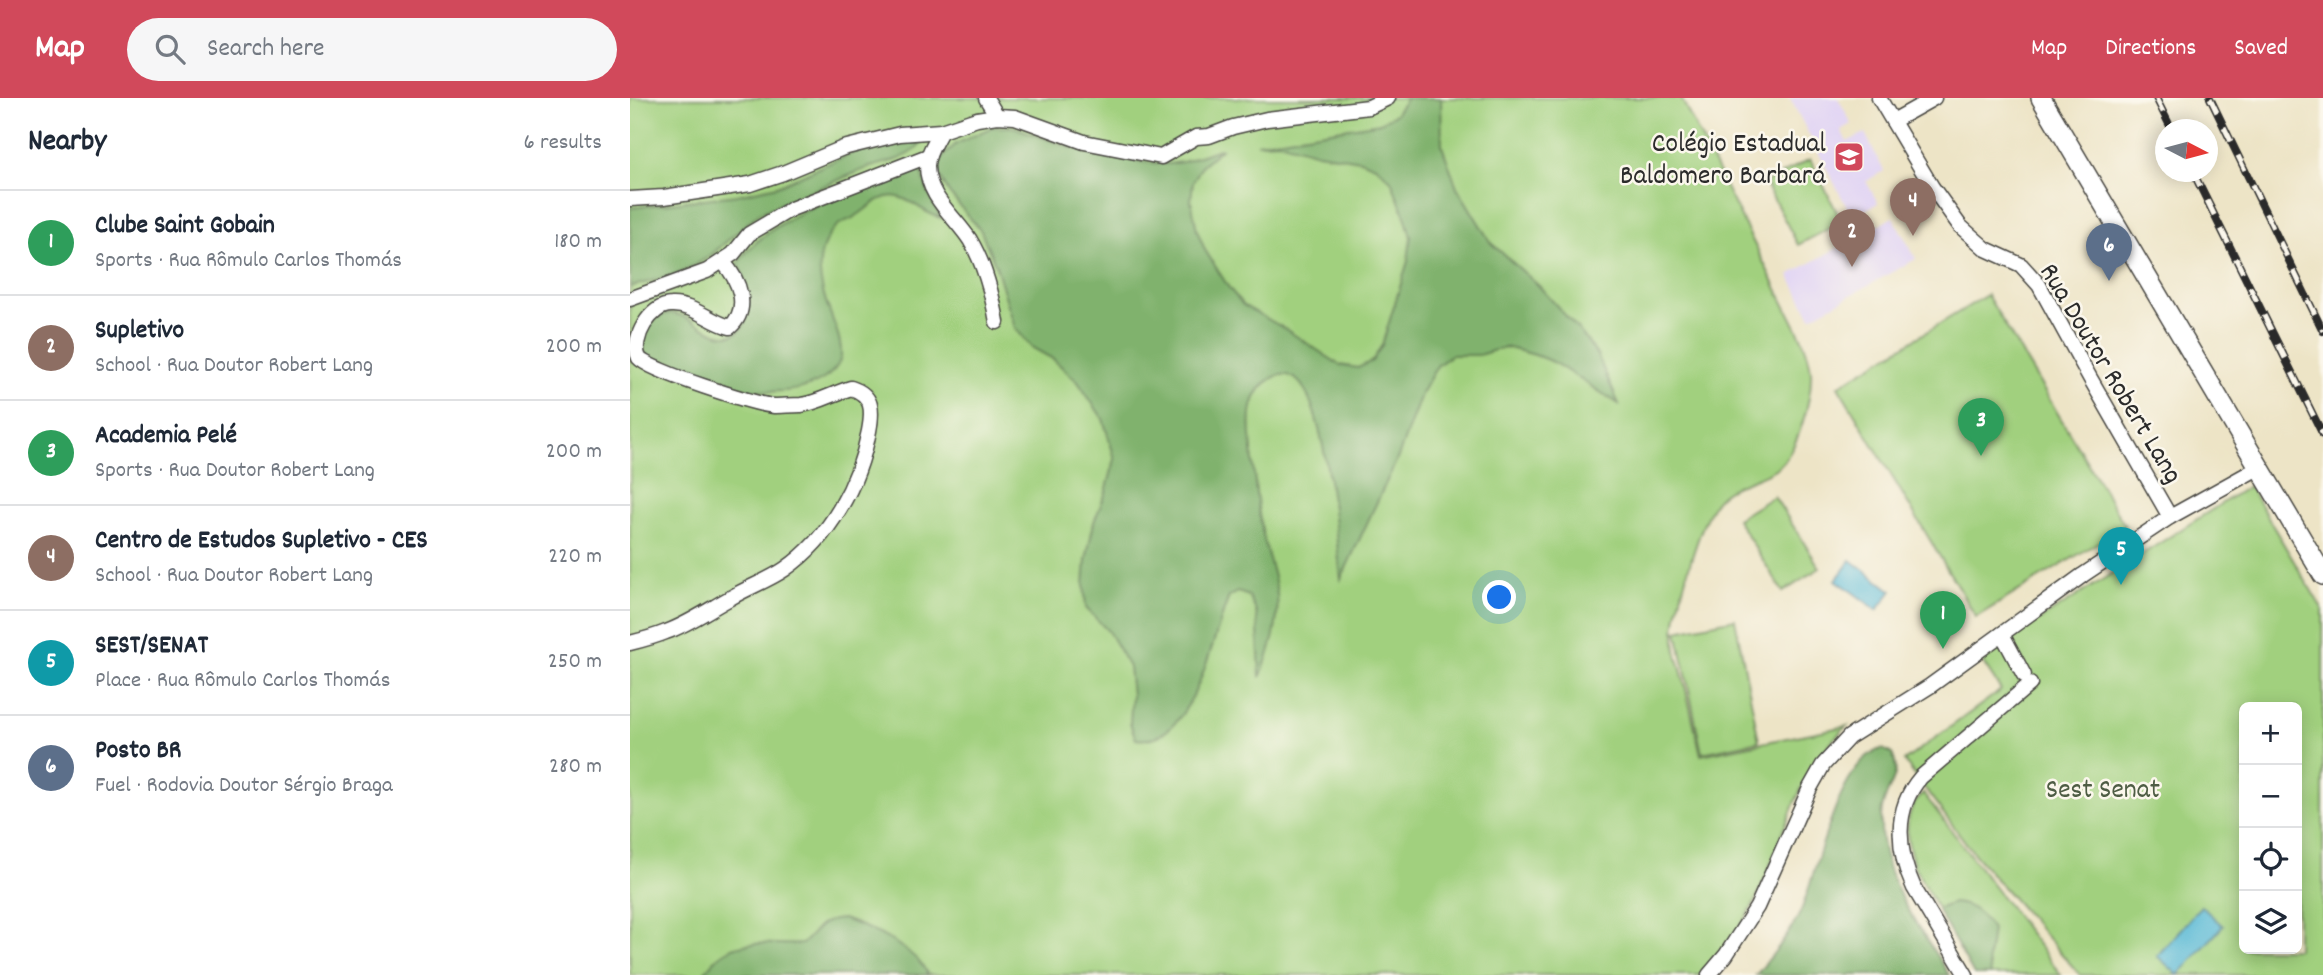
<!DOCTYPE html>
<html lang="en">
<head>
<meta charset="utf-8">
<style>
	body { margin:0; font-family:Dekko,sans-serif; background:#f6f6f7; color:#1f2937 }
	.controls { position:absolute; right:21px; bottom:21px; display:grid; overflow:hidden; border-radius:10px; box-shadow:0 4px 18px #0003 }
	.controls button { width:63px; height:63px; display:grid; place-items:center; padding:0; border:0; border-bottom:2px solid #e0e1e3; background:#fff; color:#1f2937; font:35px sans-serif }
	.compass { position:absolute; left:1525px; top:21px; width:63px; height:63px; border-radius:50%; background:#fff; box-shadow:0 4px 18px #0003; rotate:96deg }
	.you { position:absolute; left:870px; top:500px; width:24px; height:24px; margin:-18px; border:5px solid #fff; border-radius:50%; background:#1a73e8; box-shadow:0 0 0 10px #1a73e833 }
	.badge { display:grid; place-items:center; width:46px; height:46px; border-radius:50%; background:#d1495b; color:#fff; font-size:23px; font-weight:700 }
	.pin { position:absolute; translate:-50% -58px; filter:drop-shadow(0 2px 4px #0008) }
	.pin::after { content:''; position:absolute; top:37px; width:24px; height:21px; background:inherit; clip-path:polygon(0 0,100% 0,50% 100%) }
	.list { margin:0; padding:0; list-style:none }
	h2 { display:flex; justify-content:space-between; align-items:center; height:91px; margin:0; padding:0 28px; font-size:30px }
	h2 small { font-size:23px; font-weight:400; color:#747a83 }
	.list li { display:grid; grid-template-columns:46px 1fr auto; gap:21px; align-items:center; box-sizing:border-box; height:105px; padding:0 28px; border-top:2px solid #e0e1e3 }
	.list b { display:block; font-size:26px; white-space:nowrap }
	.list p { margin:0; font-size:23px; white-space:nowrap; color:#747a83 }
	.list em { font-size:23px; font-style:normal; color:#747a83 }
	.icon { flex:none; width:38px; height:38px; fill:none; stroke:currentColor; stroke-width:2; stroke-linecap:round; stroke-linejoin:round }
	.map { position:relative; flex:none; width:1693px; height:877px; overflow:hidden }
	header { display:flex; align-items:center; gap:42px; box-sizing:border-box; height:98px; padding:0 35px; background:#d1495b; color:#fff }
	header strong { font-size:33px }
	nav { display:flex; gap:38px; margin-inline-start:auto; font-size:24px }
	.search { width:490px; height:63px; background:#f6f6f7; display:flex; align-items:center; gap:18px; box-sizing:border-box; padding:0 24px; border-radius:38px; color:#747a83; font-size:26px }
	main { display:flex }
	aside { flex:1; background:#fff }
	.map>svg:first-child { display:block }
	.built { fill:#e1d4f4 }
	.green { fill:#a1d07e; stroke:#667e54; stroke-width:2; fill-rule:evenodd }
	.forest { fill:#80b26d; stroke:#566e4c; stroke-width:2 }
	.water { fill:#58b9d6; stroke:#427280; stroke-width:2 }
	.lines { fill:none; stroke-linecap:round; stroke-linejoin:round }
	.minor-casing { stroke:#484742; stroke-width:17 }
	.secondary-casing { stroke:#484742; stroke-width:22 }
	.minor { stroke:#fff; stroke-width:14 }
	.secondary { stroke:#fff; stroke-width:19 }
	.rail-casing { stroke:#2b2b2b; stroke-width:8 }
	.rail { stroke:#fbf7ec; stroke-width:5; stroke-dasharray:16; stroke-linecap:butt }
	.labels { text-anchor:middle; stroke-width:5; stroke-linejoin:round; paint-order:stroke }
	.poi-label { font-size:28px; fill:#2b2b2b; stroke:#fbf7ec; text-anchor:end }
	.street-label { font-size:28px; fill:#2b2b2b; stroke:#fbf7ec }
	.park-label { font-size:28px; fill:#4e5d44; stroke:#fbf7ec }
</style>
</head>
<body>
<header>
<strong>Map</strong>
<div class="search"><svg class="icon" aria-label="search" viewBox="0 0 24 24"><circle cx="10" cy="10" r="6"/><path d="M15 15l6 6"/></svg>Search here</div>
<nav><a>Map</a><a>Directions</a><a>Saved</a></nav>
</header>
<main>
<aside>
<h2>Nearby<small>6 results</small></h2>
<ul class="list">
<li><span class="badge" style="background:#2e9e5b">1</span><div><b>Clube Saint Gobain</b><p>Sports · Rua Rômulo Carlos Thomás</p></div><em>180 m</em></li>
<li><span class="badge" style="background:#8d6e63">2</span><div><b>Supletivo</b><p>School · Rua Doutor Robert Lang</p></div><em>200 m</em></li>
<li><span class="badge" style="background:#2e9e5b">3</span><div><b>Academia Pelé</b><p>Sports · Rua Doutor Robert Lang</p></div><em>200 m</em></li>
<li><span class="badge" style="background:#8d6e63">4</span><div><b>Centro de Estudos Supletivo - CES</b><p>School · Rua Doutor Robert Lang</p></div><em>220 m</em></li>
<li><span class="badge" style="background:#0f9aa8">5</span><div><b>SEST/SENAT</b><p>Place · Rua Rômulo Carlos Thomás</p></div><em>250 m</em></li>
<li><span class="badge" style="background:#5c6f8a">6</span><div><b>Posto BR</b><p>Fuel · Rodovia Doutor Sérgio Braga</p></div><em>280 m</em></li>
</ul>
</aside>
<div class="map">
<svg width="1693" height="877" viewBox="0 0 1693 877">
	<rect width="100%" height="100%" fill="#fbf7ec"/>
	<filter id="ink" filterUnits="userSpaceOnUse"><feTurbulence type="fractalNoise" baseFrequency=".0143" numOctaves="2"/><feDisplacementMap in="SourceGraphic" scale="14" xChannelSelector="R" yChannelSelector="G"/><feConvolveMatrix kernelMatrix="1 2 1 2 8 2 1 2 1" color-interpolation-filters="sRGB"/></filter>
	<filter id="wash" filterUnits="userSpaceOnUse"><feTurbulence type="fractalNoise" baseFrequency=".00686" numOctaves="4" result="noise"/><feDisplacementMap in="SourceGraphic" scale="28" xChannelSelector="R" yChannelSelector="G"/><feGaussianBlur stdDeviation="1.57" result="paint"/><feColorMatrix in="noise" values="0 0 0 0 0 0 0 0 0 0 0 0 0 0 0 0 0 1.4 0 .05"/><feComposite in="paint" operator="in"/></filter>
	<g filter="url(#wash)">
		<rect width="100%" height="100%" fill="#ede4c6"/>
		<!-- built -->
		<g class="built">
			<path d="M 1160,0 L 1208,0 L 1222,26 L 1211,32 L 1217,44 L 1235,35 L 1254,73 L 1236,83 L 1248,105 L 1222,119 Z"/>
			<path d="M 1263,119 L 1286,161 L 1181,219 L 1159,177 Z"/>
		</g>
		<!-- green -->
		<g class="green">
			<path d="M 0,0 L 1051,0 L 1173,243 C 1177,253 1180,263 1181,274 C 1182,300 1168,356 1145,371 C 1125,384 1094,386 1082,409 C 1068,433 1043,515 1045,542 C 1045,554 1050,567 1053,579 C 1059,605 1065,631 1071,657 L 1217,628 C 1163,675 1152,752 1120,813 C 1107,836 1087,857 1070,877 L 0,877 Z"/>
			<path d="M 1180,61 L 1212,124 L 1168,147 L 1135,85 Z"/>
			<path d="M 1357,197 L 1495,428 L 1346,519 L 1208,288 Z"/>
			<path d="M 1619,388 L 1693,512 L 1693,877 L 1450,877 L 1346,758 L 1274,663 L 1371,592 L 1350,560 ZM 1614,609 L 1667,609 L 1667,851 L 1614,851 Z"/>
			<path d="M 1144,398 L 1190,470 L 1153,494 L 1107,421 Z"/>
			<path d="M 1105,521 L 1129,643 L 1072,655 L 1047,533 Z"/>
			<path d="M 1293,695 L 1431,877 L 1344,877 L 1285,770 C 1276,744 1271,716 1293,695 Z"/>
		</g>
		<!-- forest -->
		<g class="forest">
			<path d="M 777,0 L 811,0 L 812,48 L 827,89 L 861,145 L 909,188 L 953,237 L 967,257 L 989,306 L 923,264 L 905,257 L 875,249 L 849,257 L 821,257 L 807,268 L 792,294 L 768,359 L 711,481 C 706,440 696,307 667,282 C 660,276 650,275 643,280 C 632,286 625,296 622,309 C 619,323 621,337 622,351 C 624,382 627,411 634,441 C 637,459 646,478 647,497 C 650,526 640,554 630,580 L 628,531 L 626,513 L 619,498 L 608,494 L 599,499 C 582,538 563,650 506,641 L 500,625 L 502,597 L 499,569 L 478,533 L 456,510 L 454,487 L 456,462 L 464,424 L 476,394 L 485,361 L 473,321 L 448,284 L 423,261 L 401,249 L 385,230 L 366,168 L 351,133 L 319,95 L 309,77 L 307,69 L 309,62 L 326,46 L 362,29 L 384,29 L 439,49 L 513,64 L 538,66 L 553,64 L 592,50 L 572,67 L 563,84 L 561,102 L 567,132 L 575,152 L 599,190 L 613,207 L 657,232 L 710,267 L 728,270 L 742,263 L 752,247 L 778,163 L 781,139 L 776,121 L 761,82 L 746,68 L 730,62 L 688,55 L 649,44 L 627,45 L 750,25 L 765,16 Z"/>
			<path d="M 278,43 L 292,45 L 285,52 L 269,61 L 237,70 L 129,115 L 80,158 L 51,175 L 0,189 L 0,110 L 107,97 L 147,88 L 227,53 Z"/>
			<path d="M 291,69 L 297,92 L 311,120 C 293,115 283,102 268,99 C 251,95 239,110 226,118 C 220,122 212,124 207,128 C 181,153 189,188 201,217 C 206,231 212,244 211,258 C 210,268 200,277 192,282 C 144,310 58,280 13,256 C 10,248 12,237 17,230 C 43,194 67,234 94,237 C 129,240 117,182 108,165 C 140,116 236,86 291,69 Z"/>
			<path d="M 1253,651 L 1262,656 C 1273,678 1256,689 1252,711 C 1250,721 1251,733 1252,743 C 1260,795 1293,834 1319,877 L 1126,877 C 1142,857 1162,835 1172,810 C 1186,775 1210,656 1253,651 Z"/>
			<path d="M 1323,805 C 1342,806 1352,816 1362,831 L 1358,861 L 1360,877 L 1344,877 L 1307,811 Z"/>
			<path d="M 213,821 C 239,830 286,850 298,877 L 73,877 C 99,835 130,848 172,846 C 188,831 189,822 213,821 Z"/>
		</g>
		<!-- water -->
		<g class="water">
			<path d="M 1221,462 L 1262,493 L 1247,512 L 1206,482 Z"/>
			<path d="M 1571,808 L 1593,828 L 1548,877 L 1527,858 Z"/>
		</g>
	</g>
	<g filter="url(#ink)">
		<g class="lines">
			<!-- minor casing -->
			<g class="minor-casing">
				<g id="minor">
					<path d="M 356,0 L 367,18"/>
					<path d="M 1249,0 L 1302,89 L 1330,128 L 1356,151 L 1391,167 L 1409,187 L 1460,280 L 1540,419"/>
					<path d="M 1263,23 L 1304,0"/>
					<path d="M 311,33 C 306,43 297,55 297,68 C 297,98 325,119 340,142 C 355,167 362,195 367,224"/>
					<path d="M 0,101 L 34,99 L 120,86 L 153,75 L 213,50 L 270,36 L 311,33 L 347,21 L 367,18 L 385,19 L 454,44 L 531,59 L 566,39 L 579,38 L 603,29 L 637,21 L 739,9 L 758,0"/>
					<path d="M 0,201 L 77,173 L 103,156 L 119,136 L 161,111 L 298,58"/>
					<path d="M 1372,536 L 1394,577"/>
					<path d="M 0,545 C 12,542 24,539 36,534 C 59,526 81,510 102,499 C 119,489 139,482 155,471 C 200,440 229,386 239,333 C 243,312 243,297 221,290 C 204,295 188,305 171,307 C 162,307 152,308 144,308 C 124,306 20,273 9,260 C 0,241 21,207 41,207 C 63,206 80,224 100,229 C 121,210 109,182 93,164"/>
					<path d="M 1079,877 L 1096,857 L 1127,809 L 1180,690 L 1193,667 L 1219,639 L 1300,588 L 1453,477 L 1540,419 L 1630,369"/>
					<path d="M 1336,877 L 1284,790 C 1267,753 1263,711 1291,679 L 1400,586"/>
				</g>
			</g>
			<!-- secondary casing -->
			<g class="secondary-casing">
				<path id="secondary" d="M 1411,0 L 1693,477"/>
			</g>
			<!-- minor -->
			<use href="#minor" class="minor"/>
			<!-- secondary -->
			<use href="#secondary" class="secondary"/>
			<!-- rail casing -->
			<g class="rail-casing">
				<g id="rail">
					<path d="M 1526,0 L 1542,32"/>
					<path d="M 1580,0 L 1693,233"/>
					<path d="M 1563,74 L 1693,337"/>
				</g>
			</g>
			<!-- rail -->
			<use href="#rail" class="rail"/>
		</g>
	</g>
	<!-- icons -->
	<defs>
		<g id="school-square" transform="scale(1.575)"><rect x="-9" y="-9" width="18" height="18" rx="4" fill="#d1495b" stroke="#fbf7ec"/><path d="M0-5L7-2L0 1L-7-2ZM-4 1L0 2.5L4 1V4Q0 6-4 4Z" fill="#fff"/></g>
	</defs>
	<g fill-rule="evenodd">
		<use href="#school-square" x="1219" y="59"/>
	</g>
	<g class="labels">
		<!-- poi labels -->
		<g class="poi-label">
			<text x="1196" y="53">Colégio Estadual<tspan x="1196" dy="32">Baldomero Barbará</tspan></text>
		</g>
		<!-- street labels -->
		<g class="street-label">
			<text transform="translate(1483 274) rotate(59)" y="10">Rua Doutor Robert Lang</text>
		</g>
		<!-- park labels -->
		<g class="park-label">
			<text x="1473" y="699">Sest Senat</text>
		</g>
	</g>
</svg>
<div class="controls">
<button>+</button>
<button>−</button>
<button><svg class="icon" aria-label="locate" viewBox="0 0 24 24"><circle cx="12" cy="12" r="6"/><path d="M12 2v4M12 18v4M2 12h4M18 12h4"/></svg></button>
<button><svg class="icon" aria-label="layers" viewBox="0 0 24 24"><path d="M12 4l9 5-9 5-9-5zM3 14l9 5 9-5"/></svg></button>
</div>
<svg class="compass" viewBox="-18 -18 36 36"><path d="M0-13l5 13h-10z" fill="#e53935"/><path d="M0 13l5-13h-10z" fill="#747a83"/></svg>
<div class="you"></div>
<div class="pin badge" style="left:1313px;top:551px;background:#2e9e5b">1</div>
<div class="pin badge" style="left:1222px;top:169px;background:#8d6e63">2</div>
<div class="pin badge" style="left:1351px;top:358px;background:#2e9e5b">3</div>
<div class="pin badge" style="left:1283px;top:138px;background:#8d6e63">4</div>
<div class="pin badge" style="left:1491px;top:487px;background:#0f9aa8">5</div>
<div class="pin badge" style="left:1479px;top:183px;background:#5c6f8a">6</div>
</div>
</main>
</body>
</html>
